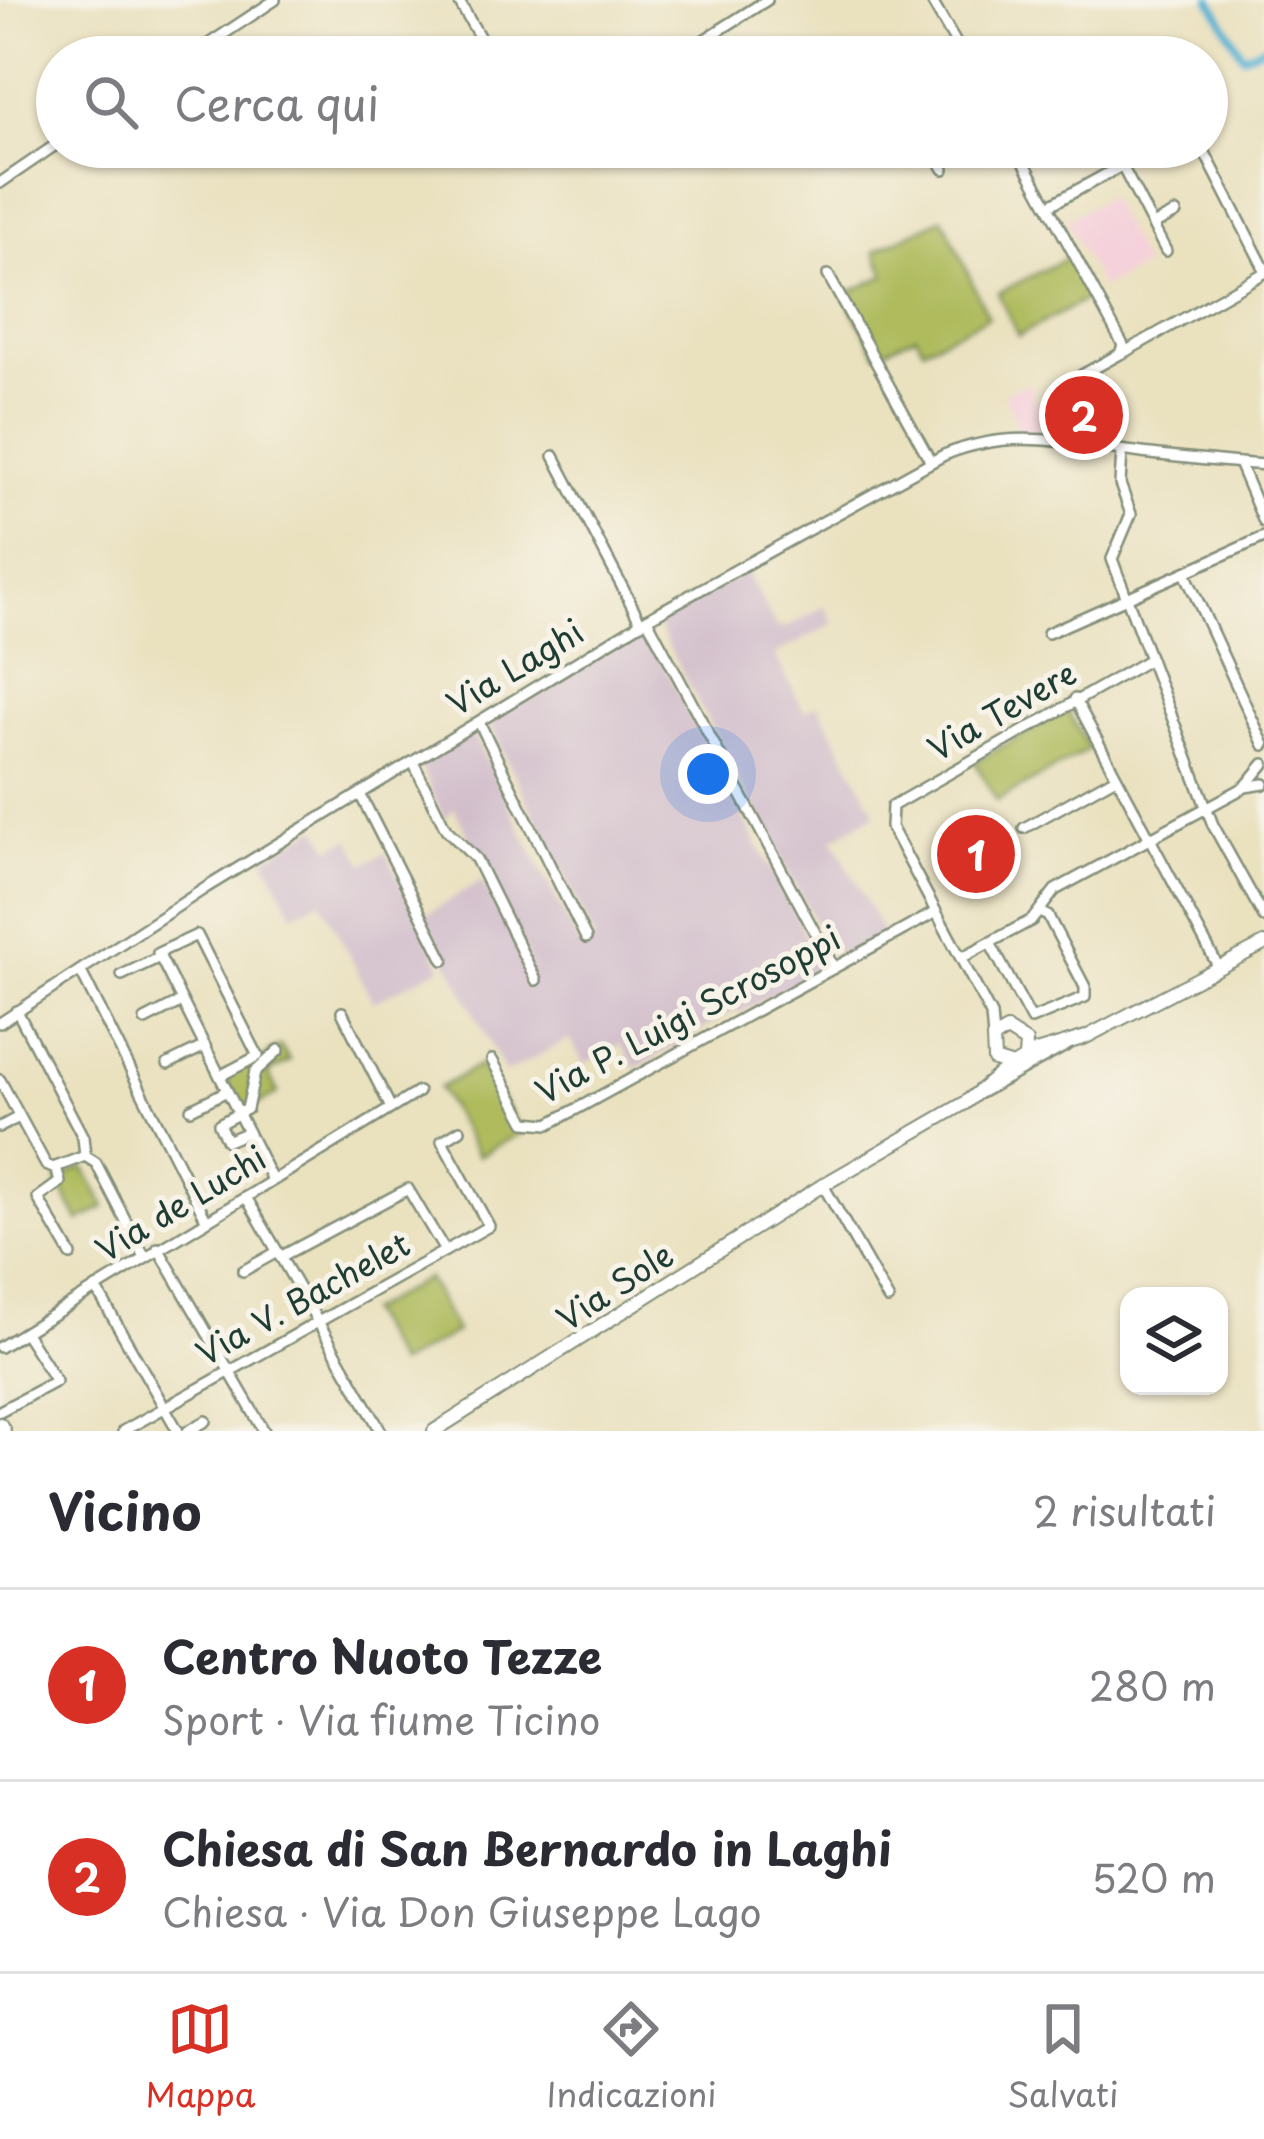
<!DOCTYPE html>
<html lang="it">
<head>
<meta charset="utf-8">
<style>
	body { margin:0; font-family:"Playpen Sans",sans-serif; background:#f7f7f7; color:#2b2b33 }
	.controls { position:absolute; right:36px; bottom:36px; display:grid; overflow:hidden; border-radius:24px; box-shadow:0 3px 9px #0004 }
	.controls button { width:108px; height:108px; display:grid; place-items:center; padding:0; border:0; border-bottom:3px solid #e1e1e2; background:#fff; color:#2b2b33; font:60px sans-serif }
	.you { position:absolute; left:708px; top:774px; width:42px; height:42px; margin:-30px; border:9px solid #fff; border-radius:50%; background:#1a73e8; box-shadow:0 0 0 18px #1a73e833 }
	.badge { display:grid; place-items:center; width:78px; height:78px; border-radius:50%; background:#d93025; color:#fff; font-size:39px; font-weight:700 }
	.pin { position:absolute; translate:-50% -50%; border:6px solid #fff; box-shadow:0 3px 12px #0006 }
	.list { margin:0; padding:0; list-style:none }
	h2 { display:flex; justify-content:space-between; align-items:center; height:156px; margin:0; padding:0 48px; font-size:51px }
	h2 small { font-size:39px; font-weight:400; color:#7c7c81 }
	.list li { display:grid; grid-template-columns:78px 1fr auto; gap:36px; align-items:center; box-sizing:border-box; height:192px; padding:0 48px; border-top:3px solid #e1e1e2 }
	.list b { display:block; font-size:45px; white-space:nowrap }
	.list p { margin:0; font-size:39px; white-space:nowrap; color:#7c7c81 }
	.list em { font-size:39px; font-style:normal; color:#7c7c81 }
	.icon { flex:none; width:66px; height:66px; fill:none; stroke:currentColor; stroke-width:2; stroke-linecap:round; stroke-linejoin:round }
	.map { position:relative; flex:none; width:1264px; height:1431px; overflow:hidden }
	.search { position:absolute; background:#fff; box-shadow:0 3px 9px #0004; left:36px; right:36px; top:36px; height:132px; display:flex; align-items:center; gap:30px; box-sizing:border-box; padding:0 42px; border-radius:66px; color:#7c7c81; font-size:45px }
	.sheet { height:540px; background:#fff }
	nav { display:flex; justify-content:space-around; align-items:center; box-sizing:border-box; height:168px; border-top:3px solid #e1e1e2; background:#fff; font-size:33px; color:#7c7c81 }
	nav a { display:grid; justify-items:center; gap:6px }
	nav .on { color:#d93025 }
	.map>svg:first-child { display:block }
	.built { fill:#f5cfda }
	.industrial { fill:#d1bdcb }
	.green { fill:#afbb5d; stroke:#677c48; stroke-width:3 }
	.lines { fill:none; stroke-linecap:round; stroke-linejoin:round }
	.canal { stroke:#54b1d2; stroke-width:8 }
	.minor-casing { stroke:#848f7a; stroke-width:14 }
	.major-casing { stroke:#848f7a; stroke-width:16 }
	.minor { stroke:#fff; stroke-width:9 }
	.major { stroke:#fff; stroke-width:12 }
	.labels { text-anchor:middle; stroke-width:10; stroke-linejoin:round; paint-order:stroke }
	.street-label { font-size:33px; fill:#1f3d34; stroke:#f7f3e8 }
</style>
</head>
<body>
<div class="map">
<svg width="1264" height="1431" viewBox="0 0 1264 1431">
	<rect width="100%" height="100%" fill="#f7f3e8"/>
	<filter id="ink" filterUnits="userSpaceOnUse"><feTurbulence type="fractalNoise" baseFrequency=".00833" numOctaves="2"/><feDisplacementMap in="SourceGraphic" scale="24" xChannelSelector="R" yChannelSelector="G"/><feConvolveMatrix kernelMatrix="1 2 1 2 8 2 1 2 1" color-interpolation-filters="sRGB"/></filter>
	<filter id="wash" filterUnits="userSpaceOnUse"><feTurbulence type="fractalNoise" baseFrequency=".004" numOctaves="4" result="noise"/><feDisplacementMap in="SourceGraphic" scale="48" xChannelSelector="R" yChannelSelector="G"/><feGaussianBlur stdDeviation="2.7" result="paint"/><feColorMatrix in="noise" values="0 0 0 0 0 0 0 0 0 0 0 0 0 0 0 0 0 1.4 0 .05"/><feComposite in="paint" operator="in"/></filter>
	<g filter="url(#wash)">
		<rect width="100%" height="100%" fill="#eae1bf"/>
		<!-- built -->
		<g class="built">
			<path d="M 1108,197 L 1144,266 L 1101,288 L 1066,220 Z"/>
			<path d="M 1031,383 L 1033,400 L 1048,404 L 1053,434 L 1020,435 L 1004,392 Z"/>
		</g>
		<!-- industrial -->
		<g class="industrial">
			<path d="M 746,572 L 776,627 L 786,628 L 825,606 L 834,623 L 775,655 L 804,711 L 818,704 L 876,813 L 833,839 L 884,935 L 847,955 L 829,949 L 657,625 L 659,618 Z"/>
			<path d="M 644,629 L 820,963 L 813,973 L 739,1013 L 736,1009 L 636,1069 L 621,1044 L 584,1064 L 570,1039 L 505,1073 L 422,910 L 427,914 L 482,881 L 538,977 L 454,808 L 444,820 L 419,763 L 472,732 L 579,945 L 595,939 L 489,723 Z"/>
			<path d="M 318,827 L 330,848 L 351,839 L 364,864 L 386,853 L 442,967 L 373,1002 L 321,900 L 293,914 L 265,858 Z"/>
		</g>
		<!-- green -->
		<g class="green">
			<path d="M 943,218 L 988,317 L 923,348 L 916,335 L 877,354 L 844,295 L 886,275 L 875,251 Z"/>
			<path d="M 1069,257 L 1090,297 L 1018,336 L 998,293 Z"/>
			<path d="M 1067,710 L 1089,749 L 997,801 L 975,762 Z"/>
			<path d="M 280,1046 L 290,1061 L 268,1073 L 278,1093 L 243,1113 L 223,1074 L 269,1056 L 268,1052 Z"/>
			<path d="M 480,1065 L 522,1132 L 478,1156 L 439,1088 Z"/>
			<path d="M 84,1167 L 105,1207 L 79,1221 L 57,1180 Z"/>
			<path d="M 427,1278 L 456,1332 L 397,1365 L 367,1312 Z"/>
		</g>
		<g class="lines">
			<!-- canal -->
			<path class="canal" d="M 1211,0 L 1243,56 L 1264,46"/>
		</g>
	</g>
	<g filter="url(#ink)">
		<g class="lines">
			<!-- minor casing -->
			<g class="minor-casing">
				<g id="minor">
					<path d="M 458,0 L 491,57"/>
					<path d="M 931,0 L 964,57"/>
					<path d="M 189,57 L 275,0"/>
					<path d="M 677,57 L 767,0"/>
					<path d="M 1207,119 L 1217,113"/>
					<path d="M 931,147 L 944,169"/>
					<path d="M 1016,147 L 1123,345 L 1120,354 L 1082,375 L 1107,432"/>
					<path d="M 1202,147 L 1264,268"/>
					<path d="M 1122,166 L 1166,251"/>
					<path d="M 0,183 L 57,144"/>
					<path d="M 1050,205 L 1156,147"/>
					<path d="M 1153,225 L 1176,213"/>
					<path d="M 828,275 L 931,462"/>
					<path d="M 1123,353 L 1264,273"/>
					<path d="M 1122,451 L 1120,484 L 1131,514 L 1112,559 L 1213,825 L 1264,917"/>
					<path d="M 554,456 L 641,623"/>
					<path d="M 1239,463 L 1264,522"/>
					<path d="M 1185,573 L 1264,745"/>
					<path d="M 647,619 L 834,968"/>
					<path d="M 1048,633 L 1264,537"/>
					<path d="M 1075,699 L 1218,966"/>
					<path d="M 479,722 L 586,938"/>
					<path d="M 413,762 L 446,829 L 476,859 L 536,980"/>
					<path d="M 1245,787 L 1264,764"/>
					<path d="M 360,794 L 444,960"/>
					<path d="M 1024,828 L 1114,778"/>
					<path d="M 990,943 L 1031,1019 L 1085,997 L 1085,987 L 1048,916 L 1039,912"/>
					<path d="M 961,958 L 1032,920 L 1055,890 L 1245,787 L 1264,784"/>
					<path d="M 81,972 L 206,1219"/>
					<path d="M 122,975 L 160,957"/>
					<path d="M 17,1011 L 83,1137 L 85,1156 L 96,1163 L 144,1256"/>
					<path d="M 342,1012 L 391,1108"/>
					<path d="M 145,1020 L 182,1001"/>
					<path d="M 0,1023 L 207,887 L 647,619 L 944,455 C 1012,427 1066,443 1135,452 C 1178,458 1221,461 1264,465"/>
					<path d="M 993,1038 L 991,1015 L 891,827 L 892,806 L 1150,659"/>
					<path d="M 492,1060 L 526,1122 L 549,1124 L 936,912"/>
					<path d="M 168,1064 L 205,1046"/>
					<path d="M 220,1076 L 258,1056 L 197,935 L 158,953 L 272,1180"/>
					<path d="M 0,1080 L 46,1165 L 53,1168 L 85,1156"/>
					<path d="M 980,1093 L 1069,1044"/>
					<path d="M 191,1109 L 227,1091"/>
					<path d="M 0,1127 L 19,1117"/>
					<path d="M 248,1132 L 227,1141 L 219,1124 L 247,1109 L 255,1072 L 279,1050"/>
					<path d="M 56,1167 L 60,1182 L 38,1198 L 71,1255"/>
					<path d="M 224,1173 L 259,1155"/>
					<path d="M 823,1185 L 888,1299"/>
					<path d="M 246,1197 L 381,1431"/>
					<path d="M 158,1248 L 264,1431"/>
					<path d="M 445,1251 L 489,1226 L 442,1141 L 460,1130"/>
					<path d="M 243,1271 L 277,1252"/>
					<path d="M 96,1288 L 178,1431"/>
					<path d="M 0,1347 L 418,1092"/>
					<path d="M 0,1411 L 56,1381 L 25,1333"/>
					<path d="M 123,1431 L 445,1251 L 408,1189 L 280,1257"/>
					<path d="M 188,1431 L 206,1421"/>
				</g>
			</g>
			<!-- major casing -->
			<g class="major-casing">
				<g id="major">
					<path d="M 1025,1057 L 1026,1042 L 1007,1030 L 993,1038 L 994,1060 L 1013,1066 L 1036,1052 L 1086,1037 L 1264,944"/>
					<path d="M 0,1424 L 4,1431"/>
					<path d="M 434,1431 L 823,1185 L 965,1103 L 1008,1067"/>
				</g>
			</g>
			<!-- minor -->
			<use href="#minor" class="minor"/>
			<!-- major -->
			<use href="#major" class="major"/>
		</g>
	</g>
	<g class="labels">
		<!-- street labels -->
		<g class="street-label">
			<text transform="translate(515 668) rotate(-31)" y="12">Via Laghi</text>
			<text transform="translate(1002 711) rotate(-30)" y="12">Via Tevere</text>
			<text transform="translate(688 1015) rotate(-28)" y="12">Via P. Luigi Scrosoppi</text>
			<text transform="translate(181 1204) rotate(-31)" y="12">Via de Luchi</text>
			<text transform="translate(615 1287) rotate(-33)" y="12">Via Sole</text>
			<text transform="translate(303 1299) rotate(-29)" y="12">Via V. Bachelet</text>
		</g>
	</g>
</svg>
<div class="controls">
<button><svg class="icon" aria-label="layers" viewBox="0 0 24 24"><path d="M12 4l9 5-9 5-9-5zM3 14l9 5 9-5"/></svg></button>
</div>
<div class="you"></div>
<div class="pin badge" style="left:976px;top:854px">1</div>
<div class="pin badge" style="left:1084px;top:415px">2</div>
<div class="search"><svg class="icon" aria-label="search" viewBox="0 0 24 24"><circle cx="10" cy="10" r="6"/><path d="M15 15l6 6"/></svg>Cerca qui</div>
</div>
<section class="sheet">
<h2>Vicino<small>2 risultati</small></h2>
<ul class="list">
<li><span class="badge">1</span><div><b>Centro Nuoto Tezze</b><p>Sport · Via fiume Ticino</p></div><em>280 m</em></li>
<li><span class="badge">2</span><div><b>Chiesa di San Bernardo in Laghi</b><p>Chiesa · Via Don Giuseppe Lago</p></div><em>520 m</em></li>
</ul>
</section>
<nav>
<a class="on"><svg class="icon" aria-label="map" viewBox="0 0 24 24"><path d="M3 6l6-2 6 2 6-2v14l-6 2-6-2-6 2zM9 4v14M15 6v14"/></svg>Mappa</a>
<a><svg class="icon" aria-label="directions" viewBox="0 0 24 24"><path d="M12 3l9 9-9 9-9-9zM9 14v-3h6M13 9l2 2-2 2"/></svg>Indicazioni</a>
<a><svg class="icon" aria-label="saved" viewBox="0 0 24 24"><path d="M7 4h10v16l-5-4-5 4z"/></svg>Salvati</a>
</nav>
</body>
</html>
